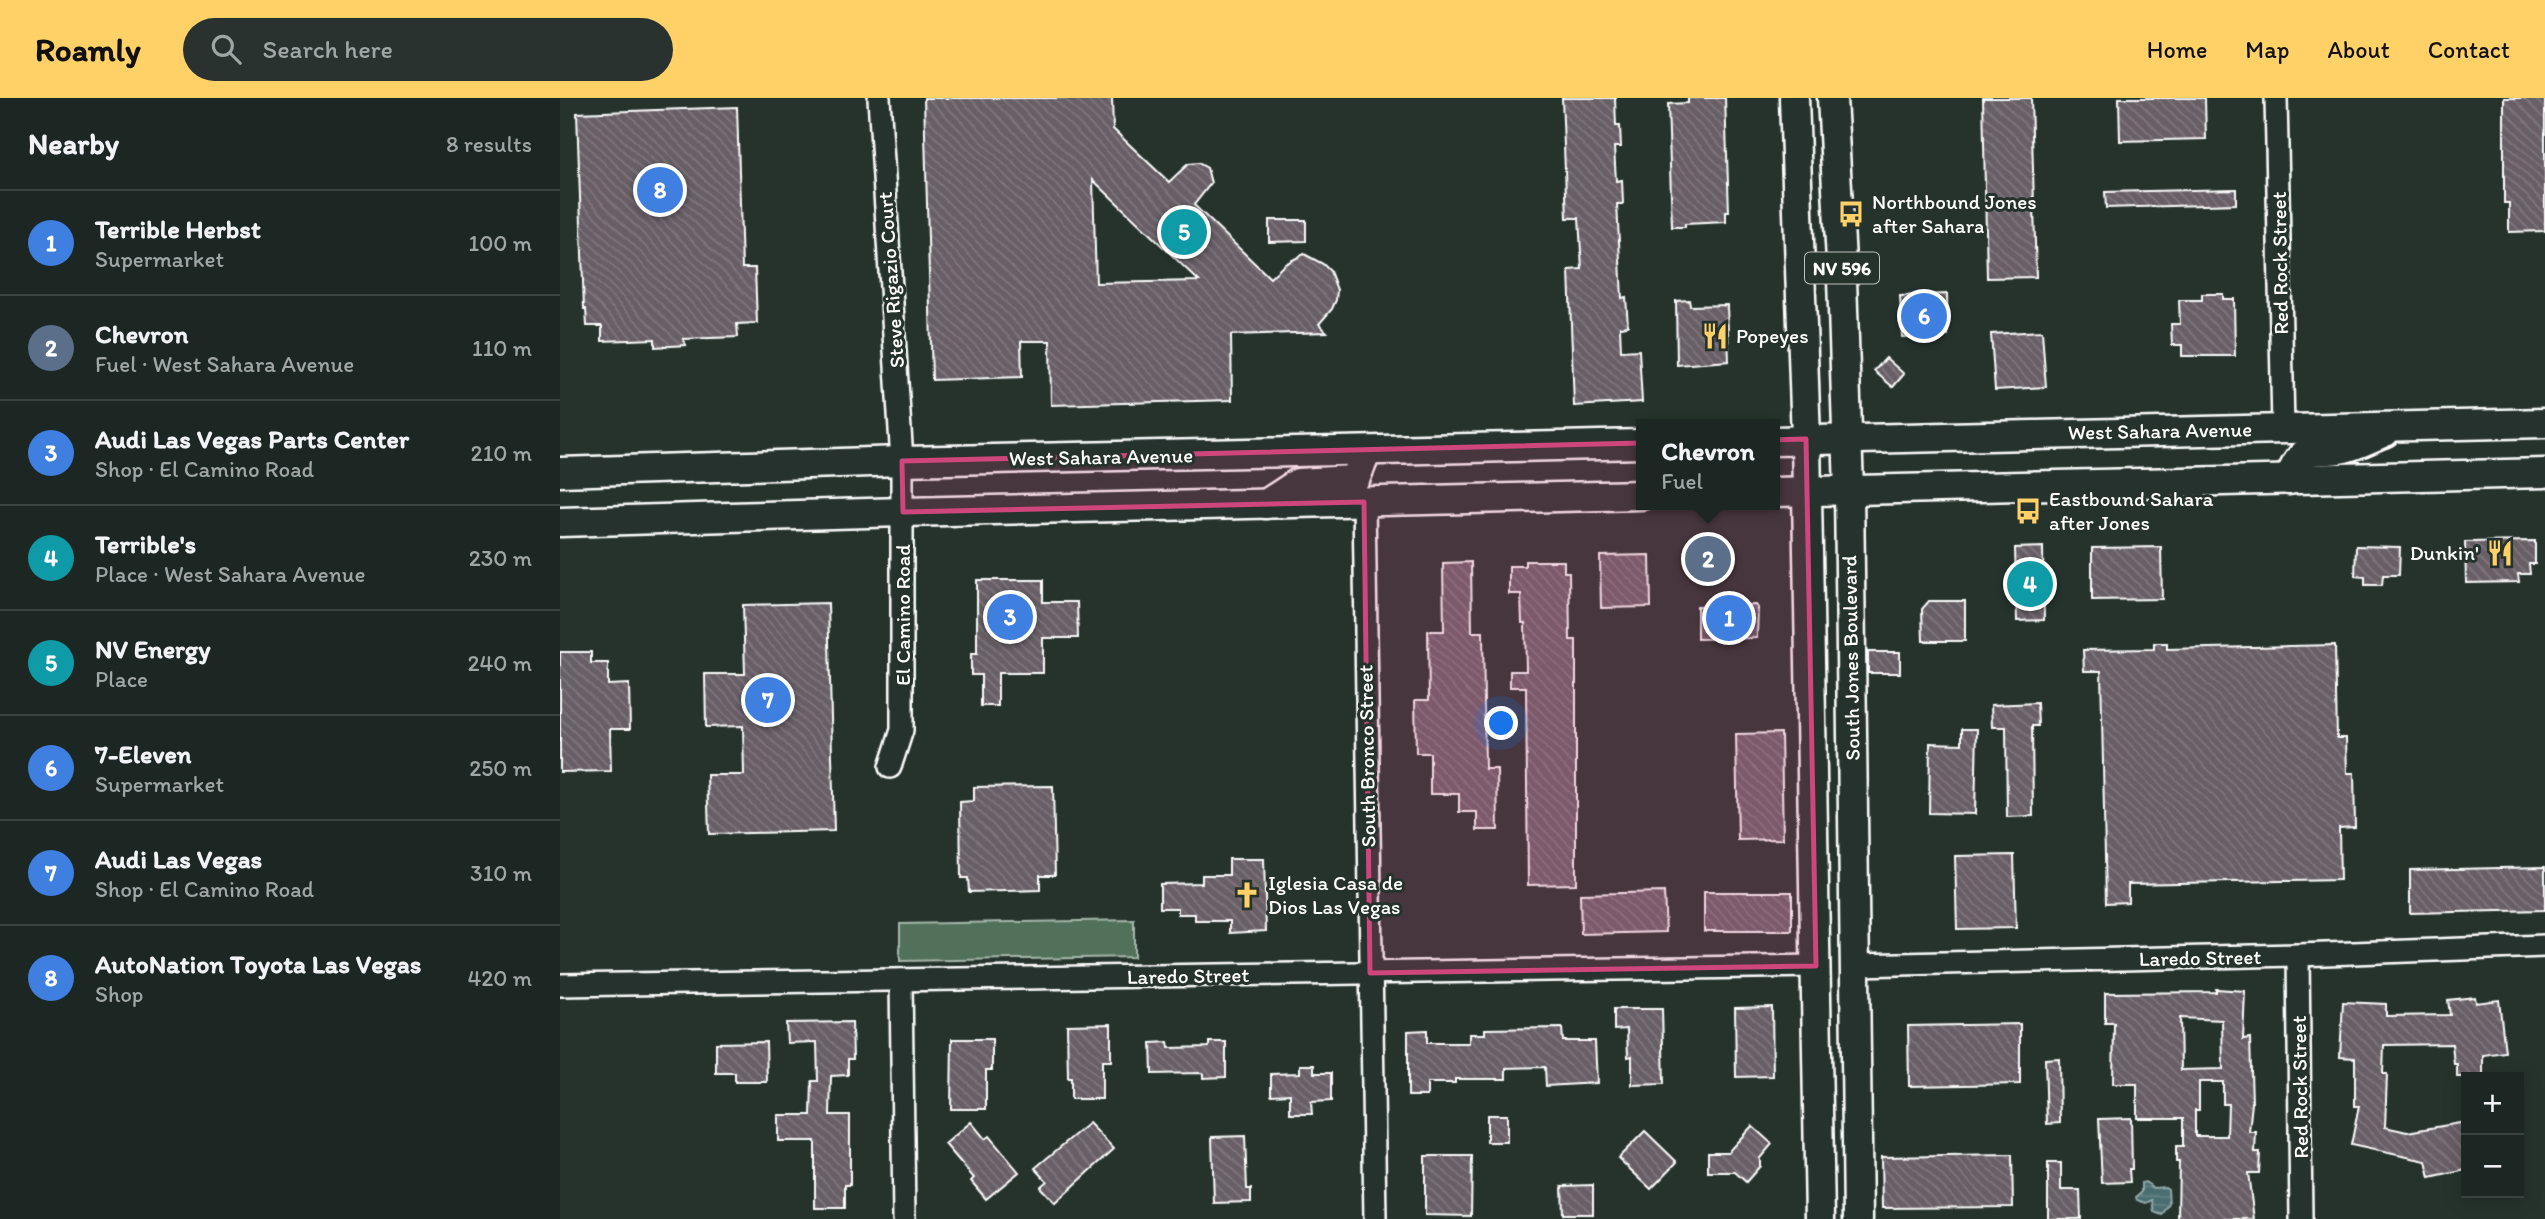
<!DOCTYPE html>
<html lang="en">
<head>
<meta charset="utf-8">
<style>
	body { margin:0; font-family:Itim,sans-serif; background:#29322f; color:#f1f3f6 }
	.controls { position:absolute; right:21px; bottom:21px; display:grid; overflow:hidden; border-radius:0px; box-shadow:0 4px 18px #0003 }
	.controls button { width:63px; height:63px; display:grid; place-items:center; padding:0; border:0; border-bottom:2px solid #3a4340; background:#1c2622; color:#f1f3f6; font:35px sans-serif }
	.you { position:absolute; left:942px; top:626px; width:24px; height:24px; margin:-18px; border:5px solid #fff; border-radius:50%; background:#1a73e8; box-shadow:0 0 0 10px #1a73e833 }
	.badge { display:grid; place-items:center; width:46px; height:46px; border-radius:50%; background:#ffd166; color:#fff; font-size:23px; font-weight:700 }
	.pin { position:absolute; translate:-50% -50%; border:4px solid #fff; box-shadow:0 2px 7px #0006 }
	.popup { position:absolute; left:1076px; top:321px; width:144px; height:91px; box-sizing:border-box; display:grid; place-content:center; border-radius:0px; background:#1c2622; filter:drop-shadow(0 2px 5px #0005); font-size:23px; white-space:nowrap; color:#a0a5a5 }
	.popup b { font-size:26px; color:#f1f3f6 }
	.popup::after { content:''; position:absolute; left:50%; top:100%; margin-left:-14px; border:14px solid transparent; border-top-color:#1c2622 }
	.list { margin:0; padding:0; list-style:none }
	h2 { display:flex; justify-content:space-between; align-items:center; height:91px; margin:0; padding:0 28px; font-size:30px }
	h2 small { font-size:23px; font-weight:400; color:#a0a5a5 }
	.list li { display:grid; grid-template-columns:46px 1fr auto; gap:21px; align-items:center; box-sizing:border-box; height:105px; padding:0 28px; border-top:2px solid #3a4340 }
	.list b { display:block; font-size:26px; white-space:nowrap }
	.list p { margin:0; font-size:23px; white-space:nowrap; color:#a0a5a5 }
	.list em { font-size:23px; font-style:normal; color:#a0a5a5 }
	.icon { flex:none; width:38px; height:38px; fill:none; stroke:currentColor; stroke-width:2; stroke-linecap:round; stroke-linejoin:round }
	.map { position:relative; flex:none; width:1985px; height:1121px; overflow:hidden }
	header { display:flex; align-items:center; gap:42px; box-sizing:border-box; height:98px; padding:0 35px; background:#ffd166; color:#111 }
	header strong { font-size:33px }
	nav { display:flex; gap:38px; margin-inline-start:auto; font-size:24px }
	.search { width:490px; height:63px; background:#29322f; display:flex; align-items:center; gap:18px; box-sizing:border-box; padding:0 24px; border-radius:38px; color:#a0a5a5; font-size:26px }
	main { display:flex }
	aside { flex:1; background:#1c2622 }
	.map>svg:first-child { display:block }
	.garden { fill:#51715a; stroke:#a8b8ac; stroke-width:2 }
	.water { fill:url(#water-rules); stroke:#92a7a9; stroke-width:2 }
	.building { fill:url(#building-back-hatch); stroke:#fff; stroke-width:2; fill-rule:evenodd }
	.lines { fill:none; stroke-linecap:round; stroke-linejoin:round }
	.minor-casing { stroke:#fff; stroke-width:26 }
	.major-casing { stroke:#fff; stroke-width:33 }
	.minor { stroke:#26332d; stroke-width:21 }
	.major { stroke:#26332d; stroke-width:28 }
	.marked { fill:#ce467c; fill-opacity:0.2; stroke:#ce467c; stroke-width:5; stroke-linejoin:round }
	.labels { text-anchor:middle; stroke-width:6; stroke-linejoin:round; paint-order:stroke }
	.shield { fill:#26332d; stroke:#bec2c0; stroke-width:2 }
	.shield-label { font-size:19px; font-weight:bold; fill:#fff }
	.poi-label { font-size:21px; fill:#fff; stroke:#26332d; text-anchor:start }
	.street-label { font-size:21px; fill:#fff; stroke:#26332d }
</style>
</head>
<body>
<header>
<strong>Roamly</strong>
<div class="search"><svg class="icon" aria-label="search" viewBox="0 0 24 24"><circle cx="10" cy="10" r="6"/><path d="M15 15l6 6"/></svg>Search here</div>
<nav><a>Home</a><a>Map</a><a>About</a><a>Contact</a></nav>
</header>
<main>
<aside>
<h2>Nearby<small>8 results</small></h2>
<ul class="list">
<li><span class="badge" style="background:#3f7fe0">1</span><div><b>Terrible Herbst</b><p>Supermarket</p></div><em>100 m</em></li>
<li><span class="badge" style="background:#5c6f8a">2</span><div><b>Chevron</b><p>Fuel · West Sahara Avenue</p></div><em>110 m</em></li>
<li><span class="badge" style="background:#3f7fe0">3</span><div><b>Audi Las Vegas Parts Center</b><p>Shop · El Camino Road</p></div><em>210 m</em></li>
<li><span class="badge" style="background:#0f9aa8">4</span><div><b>Terrible's</b><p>Place · West Sahara Avenue</p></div><em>230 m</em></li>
<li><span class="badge" style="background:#0f9aa8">5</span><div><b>NV Energy</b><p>Place</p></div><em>240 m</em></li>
<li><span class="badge" style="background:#3f7fe0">6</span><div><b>7-Eleven</b><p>Supermarket</p></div><em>250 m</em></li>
<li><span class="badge" style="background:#3f7fe0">7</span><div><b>Audi Las Vegas</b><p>Shop · El Camino Road</p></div><em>310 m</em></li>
<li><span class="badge" style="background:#3f7fe0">8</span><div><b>AutoNation Toyota Las Vegas</b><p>Shop</p></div><em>420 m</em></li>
</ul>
</aside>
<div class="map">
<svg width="1985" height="1121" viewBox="0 0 1985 1121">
	<defs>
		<pattern id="water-rules" width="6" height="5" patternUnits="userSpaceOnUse" patternTransform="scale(1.75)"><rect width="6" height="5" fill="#4a6d70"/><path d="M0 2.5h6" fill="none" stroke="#658385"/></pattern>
		<pattern id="building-back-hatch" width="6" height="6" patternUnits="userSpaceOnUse" patternTransform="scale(1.75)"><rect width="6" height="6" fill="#685f66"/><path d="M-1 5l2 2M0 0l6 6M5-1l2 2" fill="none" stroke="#7f777d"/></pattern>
	</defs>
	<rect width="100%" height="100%" fill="#26332d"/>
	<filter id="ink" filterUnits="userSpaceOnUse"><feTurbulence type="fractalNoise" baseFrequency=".0143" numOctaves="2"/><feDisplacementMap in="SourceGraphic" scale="14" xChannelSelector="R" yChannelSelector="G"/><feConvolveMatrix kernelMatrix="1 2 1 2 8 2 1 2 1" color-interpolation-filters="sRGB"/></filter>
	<g filter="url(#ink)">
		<!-- garden -->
		<path class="garden" d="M 574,822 L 574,859 L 340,863 L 340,826 Z"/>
		<!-- water -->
		<path class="water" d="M 1585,1084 L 1594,1090 L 1605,1089 L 1608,1091 L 1609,1106 L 1602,1117 L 1594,1114 L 1592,1102 L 1586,1105 L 1577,1102 L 1576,1099 L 1582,1094 L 1582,1085 Z"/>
		<!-- building -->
		<g class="building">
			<path d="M 364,0 L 552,0 L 553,31 L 609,84 L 628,66 L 638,65 L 647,70 L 651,85 L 634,107 L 710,180 L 725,166 L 744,156 L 763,166 L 770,173 L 777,192 L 776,202 L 772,211 L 759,226 L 767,234 L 671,237 L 672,302 L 491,307 L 490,243 L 461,243 L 462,279 L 372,282 ZM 533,82 L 639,183 L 536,185 Z"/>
			<path d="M 1002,0 L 1055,0 L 1056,28 L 1060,28 L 1061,49 L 1054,49 L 1056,83 L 1062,82 L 1063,106 L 1057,106 L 1062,200 L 1066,199 L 1068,228 L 1060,229 L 1061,253 L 1079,252 L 1082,304 L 1014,308 L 1009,172 L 1022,171 L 1019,120 L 1007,120 Z"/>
			<path d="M 1128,0 L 1165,0 L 1169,114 L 1166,114 L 1166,124 L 1125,126 L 1125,129 L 1112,129 L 1108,6 L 1128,5 Z"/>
			<path d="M 1423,0 L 1471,0 L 1476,179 L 1427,180 Z"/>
			<path d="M 1559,0 L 1645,0 L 1646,41 L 1560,43 Z"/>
			<path d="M 1944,0 L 1985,0 L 1985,133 L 1949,134 L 1949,105 L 1944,105 Z"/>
			<path d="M 177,9 L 182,170 L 195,170 L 197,225 L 177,226 L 178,239 L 123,241 L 126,247 L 95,249 L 95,241 L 42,243 L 42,228 L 27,228 L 26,211 L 24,211 L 17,15 Z"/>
			<path d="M 1676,91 L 1676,106 L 1546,110 L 1545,94 Z"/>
			<path d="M 709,122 L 746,122 L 746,143 L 709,144 Z"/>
			<path d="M 1387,196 L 1388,237 L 1342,239 L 1340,198 Z"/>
			<path d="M 1642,196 L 1663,196 L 1663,201 L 1674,201 L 1675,258 L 1622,258 L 1622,247 L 1612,247 L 1611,226 L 1620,226 L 1619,202 L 1642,202 Z"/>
			<path d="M 1129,202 L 1130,208 L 1167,207 L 1169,263 L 1117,267 L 1116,203 Z"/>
			<path d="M 1482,233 L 1486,289 L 1435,292 L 1431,236 Z"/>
			<path d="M 1326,260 L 1344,276 L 1333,289 L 1314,273 Z"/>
			<path d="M 1975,443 L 1975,466 L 1969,466 L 1970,476 L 1958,476 L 1959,484 L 1906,485 L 1905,444 Z"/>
			<path d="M 1796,448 L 1840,449 L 1839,477 L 1823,477 L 1822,487 L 1805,487 L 1805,479 L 1795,478 Z"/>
			<path d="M 1483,449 L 1484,522 L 1457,523 L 1455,450 Z"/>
			<path d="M 1601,449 L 1602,501 L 1532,502 L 1532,450 Z"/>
			<path d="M 1090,457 L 1091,509 L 1041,510 L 1040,458 Z"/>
			<path d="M 965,463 L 1004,463 L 1004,474 L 1009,474 L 1010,542 L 1016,542 L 1016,786 L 968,787 L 966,589 L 950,589 L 950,573 L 966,573 L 965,525 L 962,525 L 961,496 L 949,496 L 949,468 L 965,468 Z"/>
			<path d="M 911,464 L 912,534 L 923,534 L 925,671 L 937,671 L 938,732 L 917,732 L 917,714 L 899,714 L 899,696 L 870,696 L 870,655 L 856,655 L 855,602 L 869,602 L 868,533 L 884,533 L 883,465 Z"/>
			<path d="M 417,482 L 483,482 L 483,504 L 517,504 L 518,540 L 483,540 L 483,575 L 438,575 L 438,608 L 421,608 L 421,577 L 411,577 L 411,556 L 417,556 Z"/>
			<path d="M 1369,503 L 1405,503 L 1405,543 L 1363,543 L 1362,511 Z"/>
			<path d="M 268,505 L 274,733 L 149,736 L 147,677 L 184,677 L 183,628 L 146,629 L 145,576 L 185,576 L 183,507 Z"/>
			<path d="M 1196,507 L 1198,510 L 1197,540 L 1137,541 L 1137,508 Z"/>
			<path d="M 1594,545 L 1607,545 L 1607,551 L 1775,547 L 1777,640 L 1786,640 L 1787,675 L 1794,675 L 1795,729 L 1779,730 L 1780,782 L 1568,786 L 1568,804 L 1546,805 L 1541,573 L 1524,573 L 1523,552 L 1594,551 Z"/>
			<path d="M 0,554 L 31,554 L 31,565 L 48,565 L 48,587 L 69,586 L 70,631 L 50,631 L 51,673 L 0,674 Z"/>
			<rect x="1308" y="554" width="32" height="21"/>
			<path d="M 1477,605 L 1478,628 L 1472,628 L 1473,718 L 1447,719 L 1446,629 L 1432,629 L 1431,607 Z"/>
			<path d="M 1402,631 L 1417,631 L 1415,716 L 1369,715 L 1370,645 L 1402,646 Z"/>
			<path d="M 1221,635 L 1223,741 L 1178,742 L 1176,636 Z"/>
			<path d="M 493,688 L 495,777 L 480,777 L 480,792 L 409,794 L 408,780 L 401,780 L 400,704 L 414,703 L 414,689 Z"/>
			<path d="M 1454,757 L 1456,830 L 1397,831 L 1395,758 Z"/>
			<path d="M 669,761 L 704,761 L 706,833 L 670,835 L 670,823 L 635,823 L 635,816 L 618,816 L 618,810 L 600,810 L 600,786 L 642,785 L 642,777 L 669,777 Z"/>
			<path d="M 1985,769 L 1985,812 L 1850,815 L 1850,772 Z"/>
			<path d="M 1104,794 L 1106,834 L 1021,836 L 1020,796 Z"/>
			<rect x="1144" y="794" width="88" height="39"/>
			<path d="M 1656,891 L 1685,893 L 1683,941 L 1690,940 L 1692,1005 L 1689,1034 L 1696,1034 L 1695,1054 L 1700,1054 L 1699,1075 L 1688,1075 L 1694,1121 L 1618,1121 L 1619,1064 L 1616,1064 L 1616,1048 L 1623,1048 L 1623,1020 L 1577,1020 L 1577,986 L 1553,986 L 1554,925 L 1545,925 L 1545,895 L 1656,894 ZM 1620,920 L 1662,922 L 1663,971 L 1621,972 ZM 1639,984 L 1663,984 L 1663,1006 L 1668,1006 L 1667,1038 L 1635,1038 L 1635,1012 L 1639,1012 Z"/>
			<path d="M 1915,899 L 1916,905 L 1939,902 L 1945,954 L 1923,957 L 1923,979 L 1897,979 L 1897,966 L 1894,966 L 1892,946 L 1824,947 L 1823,976 L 1827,976 L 1825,1029 L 1847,1034 L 1906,1024 L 1906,1072 L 1870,1080 L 1866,1063 L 1791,1047 L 1799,1008 L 1795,1008 L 1795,960 L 1780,959 L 1783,904 L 1826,906 L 1826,918 L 1890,917 L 1888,902 Z"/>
			<path d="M 1212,909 L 1213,978 L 1176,979 L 1175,910 Z"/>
			<path d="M 1054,911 L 1102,911 L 1104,986 L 1072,987 L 1072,958 L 1068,959 L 1067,931 L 1054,932 Z"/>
			<path d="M 292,924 L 293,961 L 288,961 L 288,977 L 271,978 L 270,1017 L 290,1017 L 290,1087 L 285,1087 L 285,1110 L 255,1110 L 255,1043 L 218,1043 L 218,1017 L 251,1017 L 252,983 L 258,983 L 257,944 L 227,945 L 226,925 Z"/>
			<path d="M 551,926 L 551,963 L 542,963 L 542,1001 L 511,1001 L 511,980 L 508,980 L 507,927 Z"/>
			<path d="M 1460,926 L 1460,986 L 1349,988 L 1348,928 Z"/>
			<path d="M 1002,930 L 1003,943 L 1035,943 L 1037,985 L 986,988 L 985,969 L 946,970 L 946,981 L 895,981 L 895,985 L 867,985 L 867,998 L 848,998 L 848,933 L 867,932 L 867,945 L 909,945 L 909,936 L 925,936 L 925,931 Z"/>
			<path d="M 392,941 L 432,941 L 432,972 L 426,972 L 426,1011 L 391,1011 Z"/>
			<path d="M 206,944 L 207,984 L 175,984 L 175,975 L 156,975 L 156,945 Z"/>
			<path d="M 608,944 L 609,950 L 649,949 L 649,944 L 666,944 L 666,979 L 643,980 L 643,975 L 592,976 L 591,945 Z"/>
			<path d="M 1499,960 L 1500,1025 L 1487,1026 L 1485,961 Z"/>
			<path d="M 740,967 L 754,967 L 754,975 L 771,975 L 771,1003 L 751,1004 L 752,1016 L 730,1016 L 730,996 L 711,997 L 711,976 L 740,975 Z"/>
			<rect x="927" y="1017" width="20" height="27"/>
			<path d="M 1571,1020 L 1572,1071 L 1569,1071 L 1570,1084 L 1542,1085 L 1539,1021 Z"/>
			<path d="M 411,1024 L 425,1041 L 429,1038 L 459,1074 L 426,1101 L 411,1083 L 414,1080 L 385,1046 Z"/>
			<path d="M 529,1025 L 554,1051 L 495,1105 L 480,1089 L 487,1083 L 475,1070 Z"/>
			<path d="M 1192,1028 L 1212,1046 L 1200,1060 L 1200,1068 L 1186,1084 L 1175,1074 L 1148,1074 L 1148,1054 L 1168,1054 Z"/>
			<path d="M 1085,1033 L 1117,1064 L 1091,1091 L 1058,1060 Z"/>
			<path d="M 685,1038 L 687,1091 L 691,1091 L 691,1104 L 654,1105 L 652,1039 Z"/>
			<path d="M 1452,1057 L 1453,1109 L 1322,1110 L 1321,1059 Z"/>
			<path d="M 865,1058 L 912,1058 L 911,1118 L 865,1117 Z"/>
			<path d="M 1488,1065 L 1501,1065 L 1501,1092 L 1520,1092 L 1521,1121 L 1488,1121 Z"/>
			<path d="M 1033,1087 L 1033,1116 L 1003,1116 L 1002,1088 Z"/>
		</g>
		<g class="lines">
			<!-- minor casing -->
			<g class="minor-casing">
				<g id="minor">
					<path d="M 319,0 L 342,363 L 342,632 L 330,669"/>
					<path d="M 1716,0 L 1723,329"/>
					<path d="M 804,404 L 815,1121"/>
					<path d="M 1738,857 L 1741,1121"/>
					<path d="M 1295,867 L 1738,857 L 1985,848"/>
					<path d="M 341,882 L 344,1121"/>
					<path d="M 0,887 L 1256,868"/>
				</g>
			</g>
			<!-- major casing -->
			<g class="major-casing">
				<g id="major">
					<path d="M 1234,0 L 1246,341 L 1260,1121"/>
					<path d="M 1272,0 L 1282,181 L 1289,392 L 1298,1121"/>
					<path d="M 1214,343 L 1985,325"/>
					<path d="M 0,374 L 342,363 L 1082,346"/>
					<path d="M 1729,382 C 1744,341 1753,357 1784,350 C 1798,347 1812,339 1825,334"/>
					<path d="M 1214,394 L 1985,375"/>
					<path d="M 706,406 L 738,385 L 792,382 L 796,379 L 807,353"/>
					<path d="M 0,424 L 343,414 L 1082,397"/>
				</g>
			</g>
			<!-- minor -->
			<use href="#minor" class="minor"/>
			<!-- major -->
			<use href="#major" class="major"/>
		</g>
	</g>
	<!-- marked area -->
	<path class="marked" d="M 1246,341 L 1256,868 L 810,875 L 804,404 L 343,414 L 342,363 Z"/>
	<!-- icons -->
	<defs>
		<g id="bus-bare" transform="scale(2.1)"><path d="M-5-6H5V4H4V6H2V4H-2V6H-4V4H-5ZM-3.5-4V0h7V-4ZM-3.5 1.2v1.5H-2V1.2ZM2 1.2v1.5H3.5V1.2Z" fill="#ffd166" stroke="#26332d" stroke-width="2.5" paint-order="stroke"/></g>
		<g id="restaurant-bare" transform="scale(2.1)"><path d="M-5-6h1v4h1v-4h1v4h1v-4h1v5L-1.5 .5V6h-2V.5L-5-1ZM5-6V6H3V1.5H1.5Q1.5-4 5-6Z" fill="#ffd166" stroke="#26332d" stroke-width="2.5" paint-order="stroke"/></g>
		<g id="church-bare" transform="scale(2.1)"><path d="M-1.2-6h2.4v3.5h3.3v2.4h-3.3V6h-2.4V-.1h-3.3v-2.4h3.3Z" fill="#ffd166" stroke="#26332d" stroke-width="2.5" paint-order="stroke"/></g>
	</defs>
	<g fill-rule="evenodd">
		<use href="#bus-bare" x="1291" y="116"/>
		<use href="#restaurant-bare" x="1155" y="238"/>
		<use href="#bus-bare" x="1468" y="413"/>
		<use href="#restaurant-bare" x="1940" y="455"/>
		<use href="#church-bare" x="687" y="797"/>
	</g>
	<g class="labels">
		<!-- shield labels -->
		<rect class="shield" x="1245" y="154.5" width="74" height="31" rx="5"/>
		<g class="shield-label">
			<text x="1282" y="177">NV 596</text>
		</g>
		<!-- poi labels -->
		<g class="poi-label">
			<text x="1312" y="111">Northbound Jones<tspan x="1312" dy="24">after Sahara</tspan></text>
			<text x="1176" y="245">Popeyes</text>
			<text x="1489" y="408">Eastbound Sahara<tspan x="1489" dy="24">after Jones</tspan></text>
			<text x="1919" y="462" text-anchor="end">Dunkin'</text>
			<text x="708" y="792">Iglesia Casa de<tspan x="708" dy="24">Dios Las Vegas</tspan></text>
		</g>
		<!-- street labels -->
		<g class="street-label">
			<text transform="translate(1720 165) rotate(-91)" y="7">Red Rock Street</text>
			<text transform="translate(331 182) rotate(-94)" y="7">Steve Rigazio Court</text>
			<text transform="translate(1600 333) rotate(-1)" y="7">West Sahara Avenue</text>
			<text transform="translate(541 359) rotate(-1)" y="7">West Sahara Avenue</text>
			<text transform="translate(343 517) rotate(-90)" y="7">El Camino Road</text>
			<text transform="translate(1291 560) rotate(-91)" y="7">South Jones Boulevard</text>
			<text transform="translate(807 658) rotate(-91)" y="7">South Bronco Street</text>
			<text transform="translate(1640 860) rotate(-1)" y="7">Laredo Street</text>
			<text transform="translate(628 878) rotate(-1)" y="7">Laredo Street</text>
			<text transform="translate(1740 989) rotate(-91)" y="7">Red Rock Street</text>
		</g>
	</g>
</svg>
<div class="controls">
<button>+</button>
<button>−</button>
</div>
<div class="you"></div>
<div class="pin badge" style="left:1169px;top:520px;background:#3f7fe0">1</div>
<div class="pin badge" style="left:1148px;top:461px;background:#5c6f8a">2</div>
<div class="popup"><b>Chevron</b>Fuel</div>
<div class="pin badge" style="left:450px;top:519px;background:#3f7fe0">3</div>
<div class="pin badge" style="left:1470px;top:486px;background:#0f9aa8">4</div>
<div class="pin badge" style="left:624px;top:134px;background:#0f9aa8">5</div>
<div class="pin badge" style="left:1364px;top:218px;background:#3f7fe0">6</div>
<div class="pin badge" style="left:208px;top:602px;background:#3f7fe0">7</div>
<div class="pin badge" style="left:100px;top:92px;background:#3f7fe0">8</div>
</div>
</main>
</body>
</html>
